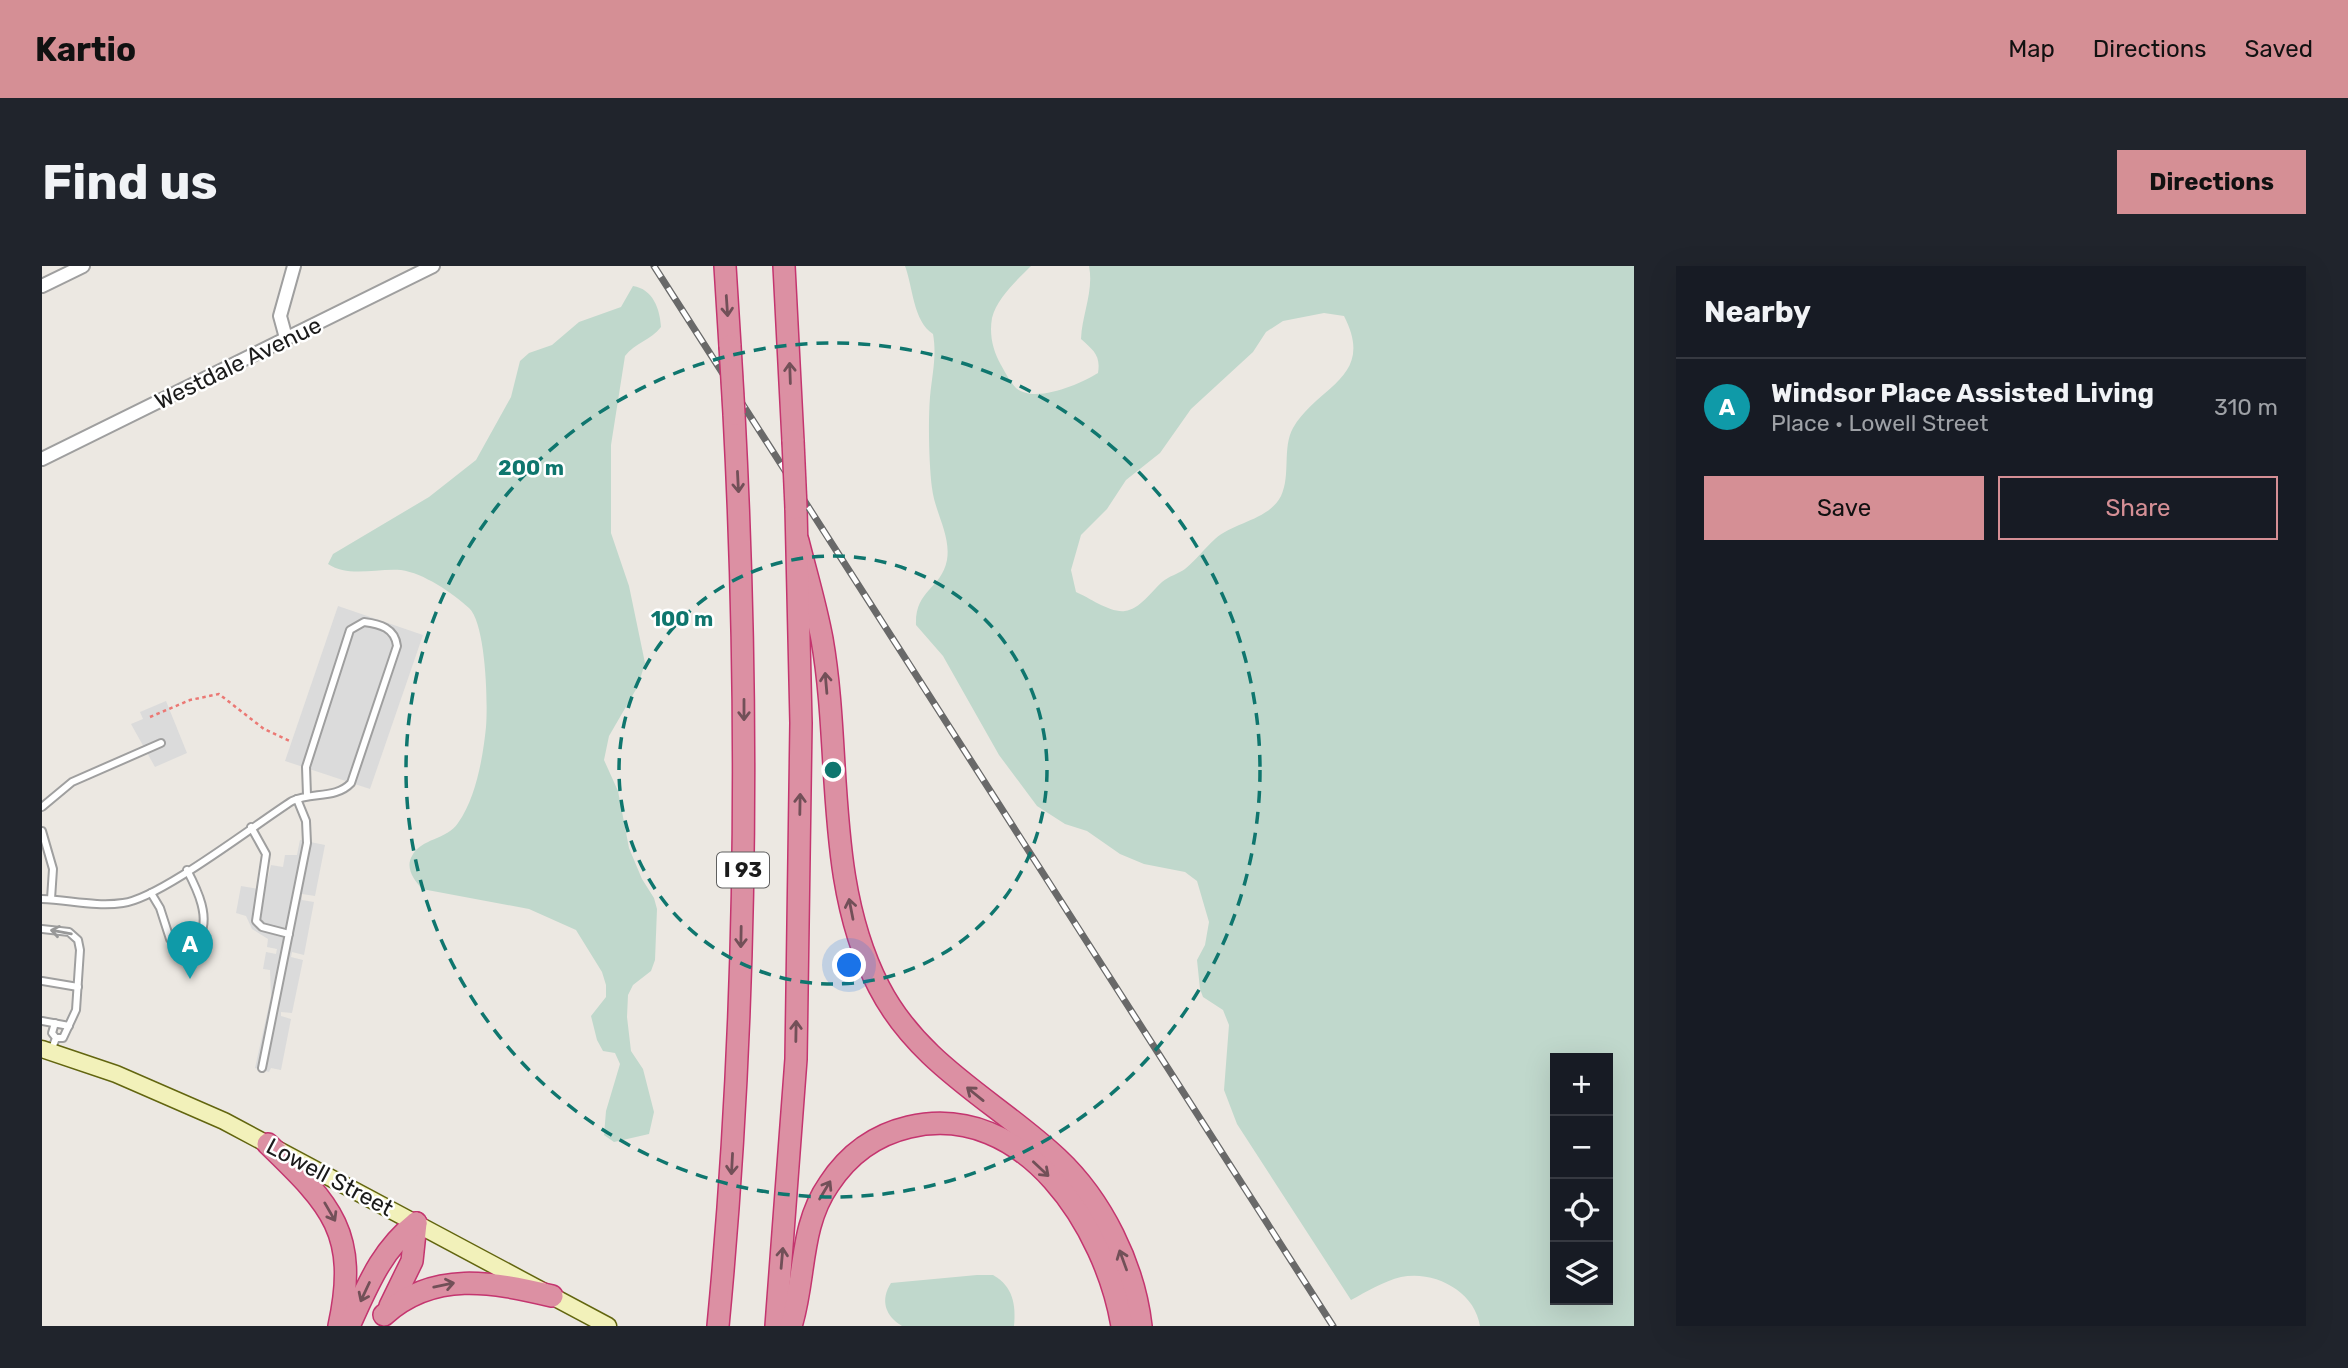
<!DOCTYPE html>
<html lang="en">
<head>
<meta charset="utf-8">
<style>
	body { margin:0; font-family:Rubik,sans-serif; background:#20242c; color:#f1f3f6 }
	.controls { position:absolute; right:21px; bottom:21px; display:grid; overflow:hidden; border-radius:0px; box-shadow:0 7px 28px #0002 }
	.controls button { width:63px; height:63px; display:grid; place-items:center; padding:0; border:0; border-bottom:2px solid #363941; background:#171b24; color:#f1f3f6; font:35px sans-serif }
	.you { position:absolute; left:808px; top:700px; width:24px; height:24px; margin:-18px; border:5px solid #fff; border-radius:50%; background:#1a73e8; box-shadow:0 0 0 10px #1a73e833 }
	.badge { display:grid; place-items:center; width:46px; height:46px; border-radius:50%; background:#d58f95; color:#fff; font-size:23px; font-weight:700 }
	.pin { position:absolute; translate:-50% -58px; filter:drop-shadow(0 2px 4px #0008) }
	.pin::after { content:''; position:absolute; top:37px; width:24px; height:21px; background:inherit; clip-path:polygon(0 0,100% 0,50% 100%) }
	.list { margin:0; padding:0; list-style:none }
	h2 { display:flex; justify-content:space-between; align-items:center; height:91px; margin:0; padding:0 28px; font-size:30px }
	h2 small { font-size:23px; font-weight:400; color:#9ea1a6 }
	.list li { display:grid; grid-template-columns:46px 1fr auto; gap:21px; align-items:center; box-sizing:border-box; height:98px; padding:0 28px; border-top:2px solid #363941 }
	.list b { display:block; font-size:26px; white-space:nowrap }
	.list p { margin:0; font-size:23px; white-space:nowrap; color:#9ea1a6 }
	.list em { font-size:23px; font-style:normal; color:#9ea1a6 }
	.actions { display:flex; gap:14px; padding:21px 28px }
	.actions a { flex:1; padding:16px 0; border:2px solid #d58f95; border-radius:0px; text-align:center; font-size:24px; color:#d58f95 }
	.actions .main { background:#d58f95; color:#111 }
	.icon { flex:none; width:38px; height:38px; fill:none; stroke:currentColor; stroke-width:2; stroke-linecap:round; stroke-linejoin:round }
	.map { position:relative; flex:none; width:1592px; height:1060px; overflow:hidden; border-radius:0px }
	header { display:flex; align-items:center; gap:42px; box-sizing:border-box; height:98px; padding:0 35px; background:#d58f95; color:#111 }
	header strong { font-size:33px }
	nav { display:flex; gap:38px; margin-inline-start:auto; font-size:24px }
	.intro { display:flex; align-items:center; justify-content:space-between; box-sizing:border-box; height:168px; padding:0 42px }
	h1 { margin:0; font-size:49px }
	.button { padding:18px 32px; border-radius:0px; background:#d58f95; color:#111; font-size:24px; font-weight:700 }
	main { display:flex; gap:42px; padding:0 42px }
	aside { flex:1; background:#171b24; border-radius:0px; box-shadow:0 7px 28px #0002 }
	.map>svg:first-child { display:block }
	.wetland { fill:#c0d8cc; fill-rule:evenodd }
	.parking { fill:#dbdbdb }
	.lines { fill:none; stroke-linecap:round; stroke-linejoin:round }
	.lane-casing { stroke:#9f9f9f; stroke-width:10 }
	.street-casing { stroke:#9f9f9f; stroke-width:16 }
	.secondary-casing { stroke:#62650f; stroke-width:19 }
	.highway-casing { stroke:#c4356f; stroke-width:24 }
	.path { stroke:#eb7874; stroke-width:2.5; stroke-dasharray:3.5 3.5; stroke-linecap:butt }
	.lane { stroke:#fff; stroke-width:6 }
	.street { stroke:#fff; stroke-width:12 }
	.secondary { stroke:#f2f1ba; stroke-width:16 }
	.highway { stroke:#dc90a3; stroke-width:21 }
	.rail-casing { stroke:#696969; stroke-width:7 }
	.rail { stroke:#fff; stroke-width:4.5; stroke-dasharray:13; stroke-linecap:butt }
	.highway-bridge-casing { stroke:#c4356f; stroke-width:24; stroke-linecap:butt }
	.highway-bridge { stroke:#dc90a3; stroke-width:21 }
	.oneway { stroke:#725058 }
	.oneway2 { stroke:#989898 }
	.ring { fill:none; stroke:#0f766e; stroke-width:3.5; stroke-dasharray:12 9 }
	.labels { text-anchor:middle; stroke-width:5; stroke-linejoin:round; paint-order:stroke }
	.shield { fill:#fff; stroke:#5f5f5f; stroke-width:2 }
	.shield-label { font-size:21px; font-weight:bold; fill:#1b1b1b }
	.street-label { font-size:23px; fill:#1b1b1b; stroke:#fff }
	.centre { fill:#0f766e; stroke:#fff; stroke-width:3.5 }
	.ring-label { font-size:21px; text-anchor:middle; font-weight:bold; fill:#0f766e; stroke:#fff; stroke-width:5; stroke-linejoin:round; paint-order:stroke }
</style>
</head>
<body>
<header>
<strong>Kartio</strong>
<nav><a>Map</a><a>Directions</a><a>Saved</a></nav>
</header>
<div class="intro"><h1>Find us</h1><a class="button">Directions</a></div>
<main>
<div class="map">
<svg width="1592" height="1060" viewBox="0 0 1592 1060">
	<rect width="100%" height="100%" fill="#ece8e2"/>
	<!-- wetland -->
	<g class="wetland">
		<path d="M 863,0 L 989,0 C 975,14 955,32 950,52 C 947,69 951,85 959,99 C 963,106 968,116 974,122 C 993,138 1038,118 1056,107 C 1059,89 1051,84 1039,73 C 1040,48 1052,25 1047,0 L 1592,0 L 1592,1060 L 1438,1060 C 1433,1025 1392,1004 1359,1011 C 1342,1015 1324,1026 1309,1034 L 1195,858 L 1182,824 L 1187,759 L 1181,744 L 1161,731 L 1158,723 L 1155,694 L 1163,679 L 1167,656 L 1155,615 L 1143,606 L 1102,598 L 1078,588 L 1045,565 L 1023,558 L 995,540 L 957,489 L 901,390 L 874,359 C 873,323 899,324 905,294 C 909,269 893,247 890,222 C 887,199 886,155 888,131 C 890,109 895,90 891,68 C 871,55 871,21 863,0 ZM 1282,47 L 1302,50 C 1334,112 1276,119 1251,162 C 1240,182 1249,209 1239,230 C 1227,254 1192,256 1173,273 C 1163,282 1154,294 1143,303 C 1136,308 1127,310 1120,316 C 1109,326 1098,343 1083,345 C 1068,347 1048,332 1034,326 L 1029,304 L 1039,269 L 1065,243 L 1084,214 L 1118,187 L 1149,143 L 1211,86 L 1224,66 L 1241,55 ZM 1513,792 L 1566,792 L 1566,1034 L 1513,1034 Z"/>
		<path d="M 591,20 C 611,23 618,43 619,61 C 609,74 593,77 583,90 L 569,179 L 569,267 L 587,320 L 603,397 L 596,420 L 567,470 L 562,494 L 576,525 L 587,582 L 600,613 L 612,632 L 615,643 L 613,694 L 609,705 L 591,719 L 586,729 L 585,751 L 589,785 L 601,803 L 612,846 L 607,868 L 572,876 L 562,869 L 564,845 L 578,798 L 573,787 L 561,785 L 555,774 L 549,750 L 564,731 L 564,719 L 560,706 L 534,664 L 487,643 L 380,623 C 372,614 363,602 370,590 C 379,572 405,574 416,557 C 434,532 441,491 444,461 C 446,437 444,358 427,342 C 411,327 381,307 359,304 C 334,302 307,312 286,298 L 291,288 L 387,231 L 434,194 L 469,131 L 478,95 L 487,87 L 510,79 L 537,56 L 579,41 Z"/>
		<path d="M 935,1009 L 951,1009 C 971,1020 974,1039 972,1060 L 860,1060 C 843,1050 838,1034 849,1017 Z"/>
	</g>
	<!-- parking -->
	<g class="parking">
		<path d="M 296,340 L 381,369 L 328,523 L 243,495 Z"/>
		<path d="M 124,435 L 145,487 L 113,501 L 89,458 L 101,453 L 98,446 Z"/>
		<path d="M 258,574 L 283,579 L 273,630 L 260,628 L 260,634 L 272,636 L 262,689 L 250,686 L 249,691 L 261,694 L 250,747 L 239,746 L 239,750 L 249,753 L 239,804 L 229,802 L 227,806 L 213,802 L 229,730 L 228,704 L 221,703 L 224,686 L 234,688 L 235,683 L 225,681 L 226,673 L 210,663 L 204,650 L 194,647 L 199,620 L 223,624 L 229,599 L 241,601 L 243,589 L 255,589 Z"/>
	</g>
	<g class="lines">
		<!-- lane casing -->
		<g class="lane-casing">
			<g id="lane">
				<path d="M 0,541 L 30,516 L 119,477"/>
				<path d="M 209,561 L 224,588 L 214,655 L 220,661 L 247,668"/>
				<path d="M 0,565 L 11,603 L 9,633"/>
				<path d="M 109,627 L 118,642 L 128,673 L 156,673 C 170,653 155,623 145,604"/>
				<path d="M 0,633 C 27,634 54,641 81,637 C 117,633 214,558 250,535 C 270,526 294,533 309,517 L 355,380 C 353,362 338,358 322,356 L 308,364 L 264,501 L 265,529"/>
				<path d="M 0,663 L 27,666 L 36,674 L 38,684 L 34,744 L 21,772 L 14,772"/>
				<path d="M 0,715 L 36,721"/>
				<path d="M 0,755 L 27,760"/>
				<path d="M 9,785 L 14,772 L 10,767 L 13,757"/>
				<path d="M 220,802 L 265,577 L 264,555 L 255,533"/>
			</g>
		</g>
		<!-- street casing -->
		<g class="street-casing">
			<g id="street">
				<path d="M 0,20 L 41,0"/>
				<path d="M 244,72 L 238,50 L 252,0"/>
				<path d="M 0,193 L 391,0"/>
			</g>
		</g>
		<!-- secondary casing -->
		<g class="secondary-casing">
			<path id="secondary" d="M 0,783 L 74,808 L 182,855 L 566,1060"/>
		</g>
		<!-- highway casing -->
		<g class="highway-casing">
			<g id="highway">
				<path d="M 683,0 L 688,80"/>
				<path d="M 742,0 L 751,175"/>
				<path d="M 756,275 C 764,307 774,340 780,373 C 800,487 782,615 837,721 C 877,799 954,835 1015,892 C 1060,934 1092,999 1099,1060"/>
				<path d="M 226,878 C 290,940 317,967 297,1060"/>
				<path d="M 348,1040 L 370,995 L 374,957"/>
				<path d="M 342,1049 C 392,1004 450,1016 510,1030"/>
				<path d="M 307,1060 C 325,1021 339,984 374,957"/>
				<path d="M 676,1060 C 705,757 708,452 692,148"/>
				<path d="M 734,1060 L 754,793 L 759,457 L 754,242"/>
				<path d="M 749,1060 C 764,1012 757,961 787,918 C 806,889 833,869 867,861 C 983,834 1064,963 1080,1060"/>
			</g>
		</g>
		<!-- path -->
		<path class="path" d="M 108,451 L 148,434 L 177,428 L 222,463 L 250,476"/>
		<!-- lane -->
		<use href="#lane" class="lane"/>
		<!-- street -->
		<use href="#street" class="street"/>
		<!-- secondary -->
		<use href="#secondary" class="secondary"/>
		<!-- highway -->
		<use href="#highway" class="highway"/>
		<!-- rail casing -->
		<g class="rail-casing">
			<path id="rail" d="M 612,0 L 1291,1060"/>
		</g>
		<!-- rail -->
		<use href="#rail" class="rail"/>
		<!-- highway-bridge casing -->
		<g class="highway-bridge-casing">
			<g id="highway-bridge">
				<path d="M 688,80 L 692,148"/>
				<path d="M 751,175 L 754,242"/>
			</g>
		</g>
		<!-- highway-bridge -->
		<use href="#highway-bridge" class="highway-bridge"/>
	</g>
	<!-- one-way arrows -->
	<defs><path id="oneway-shaft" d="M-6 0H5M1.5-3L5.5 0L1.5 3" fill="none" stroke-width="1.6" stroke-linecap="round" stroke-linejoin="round" transform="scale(1.75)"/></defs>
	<g class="oneway">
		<use href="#oneway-shaft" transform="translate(685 40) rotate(86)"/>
		<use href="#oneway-shaft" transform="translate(748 107) rotate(-92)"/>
		<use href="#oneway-shaft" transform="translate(696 216) rotate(87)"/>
		<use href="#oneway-shaft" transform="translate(784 417) rotate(-95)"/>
		<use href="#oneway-shaft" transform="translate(702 444) rotate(90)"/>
		<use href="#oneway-shaft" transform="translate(758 538) rotate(-89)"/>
		<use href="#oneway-shaft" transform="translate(809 643) rotate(-101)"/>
		<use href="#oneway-shaft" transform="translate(699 671) rotate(91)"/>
		<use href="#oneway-shaft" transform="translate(754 765) rotate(-89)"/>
		<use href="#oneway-shaft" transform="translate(933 828) rotate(-141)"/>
		<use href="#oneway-shaft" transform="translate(690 898) rotate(93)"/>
		<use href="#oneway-shaft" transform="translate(999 903) rotate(43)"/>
		<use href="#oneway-shaft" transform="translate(783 924) rotate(-59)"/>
		<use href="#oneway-shaft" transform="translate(288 946) rotate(60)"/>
		<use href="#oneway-shaft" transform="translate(740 992) rotate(-85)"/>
		<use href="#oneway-shaft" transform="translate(1081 994) rotate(-110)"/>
		<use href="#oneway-shaft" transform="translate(402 1019) rotate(-12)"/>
		<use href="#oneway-shaft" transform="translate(323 1026) rotate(115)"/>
	</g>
	<use class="oneway2" href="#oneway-shaft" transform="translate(19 666) rotate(-170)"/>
	<!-- distance rings -->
	<g class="ring">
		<circle cx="791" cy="504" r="214"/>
		<circle cx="791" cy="504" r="427"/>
	</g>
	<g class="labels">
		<!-- shield labels -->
		<rect class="shield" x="675" y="586.5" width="52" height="35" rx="5"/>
		<g class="shield-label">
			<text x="701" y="611">I 93</text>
		</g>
		<!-- street labels -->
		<g class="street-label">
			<text transform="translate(196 97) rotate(-26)" y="8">Westdale Avenue</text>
			<text transform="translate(288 911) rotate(28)" y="8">Lowell Street</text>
		</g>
	</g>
	<circle cx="791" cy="504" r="10" class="centre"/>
	<g class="ring-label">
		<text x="489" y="209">200 m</text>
		<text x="640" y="360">100 m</text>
	</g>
</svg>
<div class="controls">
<button>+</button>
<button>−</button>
<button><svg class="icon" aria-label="locate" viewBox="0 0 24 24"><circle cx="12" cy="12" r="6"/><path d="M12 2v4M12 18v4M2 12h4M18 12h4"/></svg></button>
<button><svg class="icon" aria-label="layers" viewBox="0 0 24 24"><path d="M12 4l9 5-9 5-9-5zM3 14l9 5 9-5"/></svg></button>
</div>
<div class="you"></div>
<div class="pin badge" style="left:148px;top:713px;background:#0f9aa8">A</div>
</div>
<aside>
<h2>Nearby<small></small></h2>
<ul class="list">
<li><span class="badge" style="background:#0f9aa8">A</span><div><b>Windsor Place Assisted Living</b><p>Place · Lowell Street</p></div><em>310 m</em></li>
</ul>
<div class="actions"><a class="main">Save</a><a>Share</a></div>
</aside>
</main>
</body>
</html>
